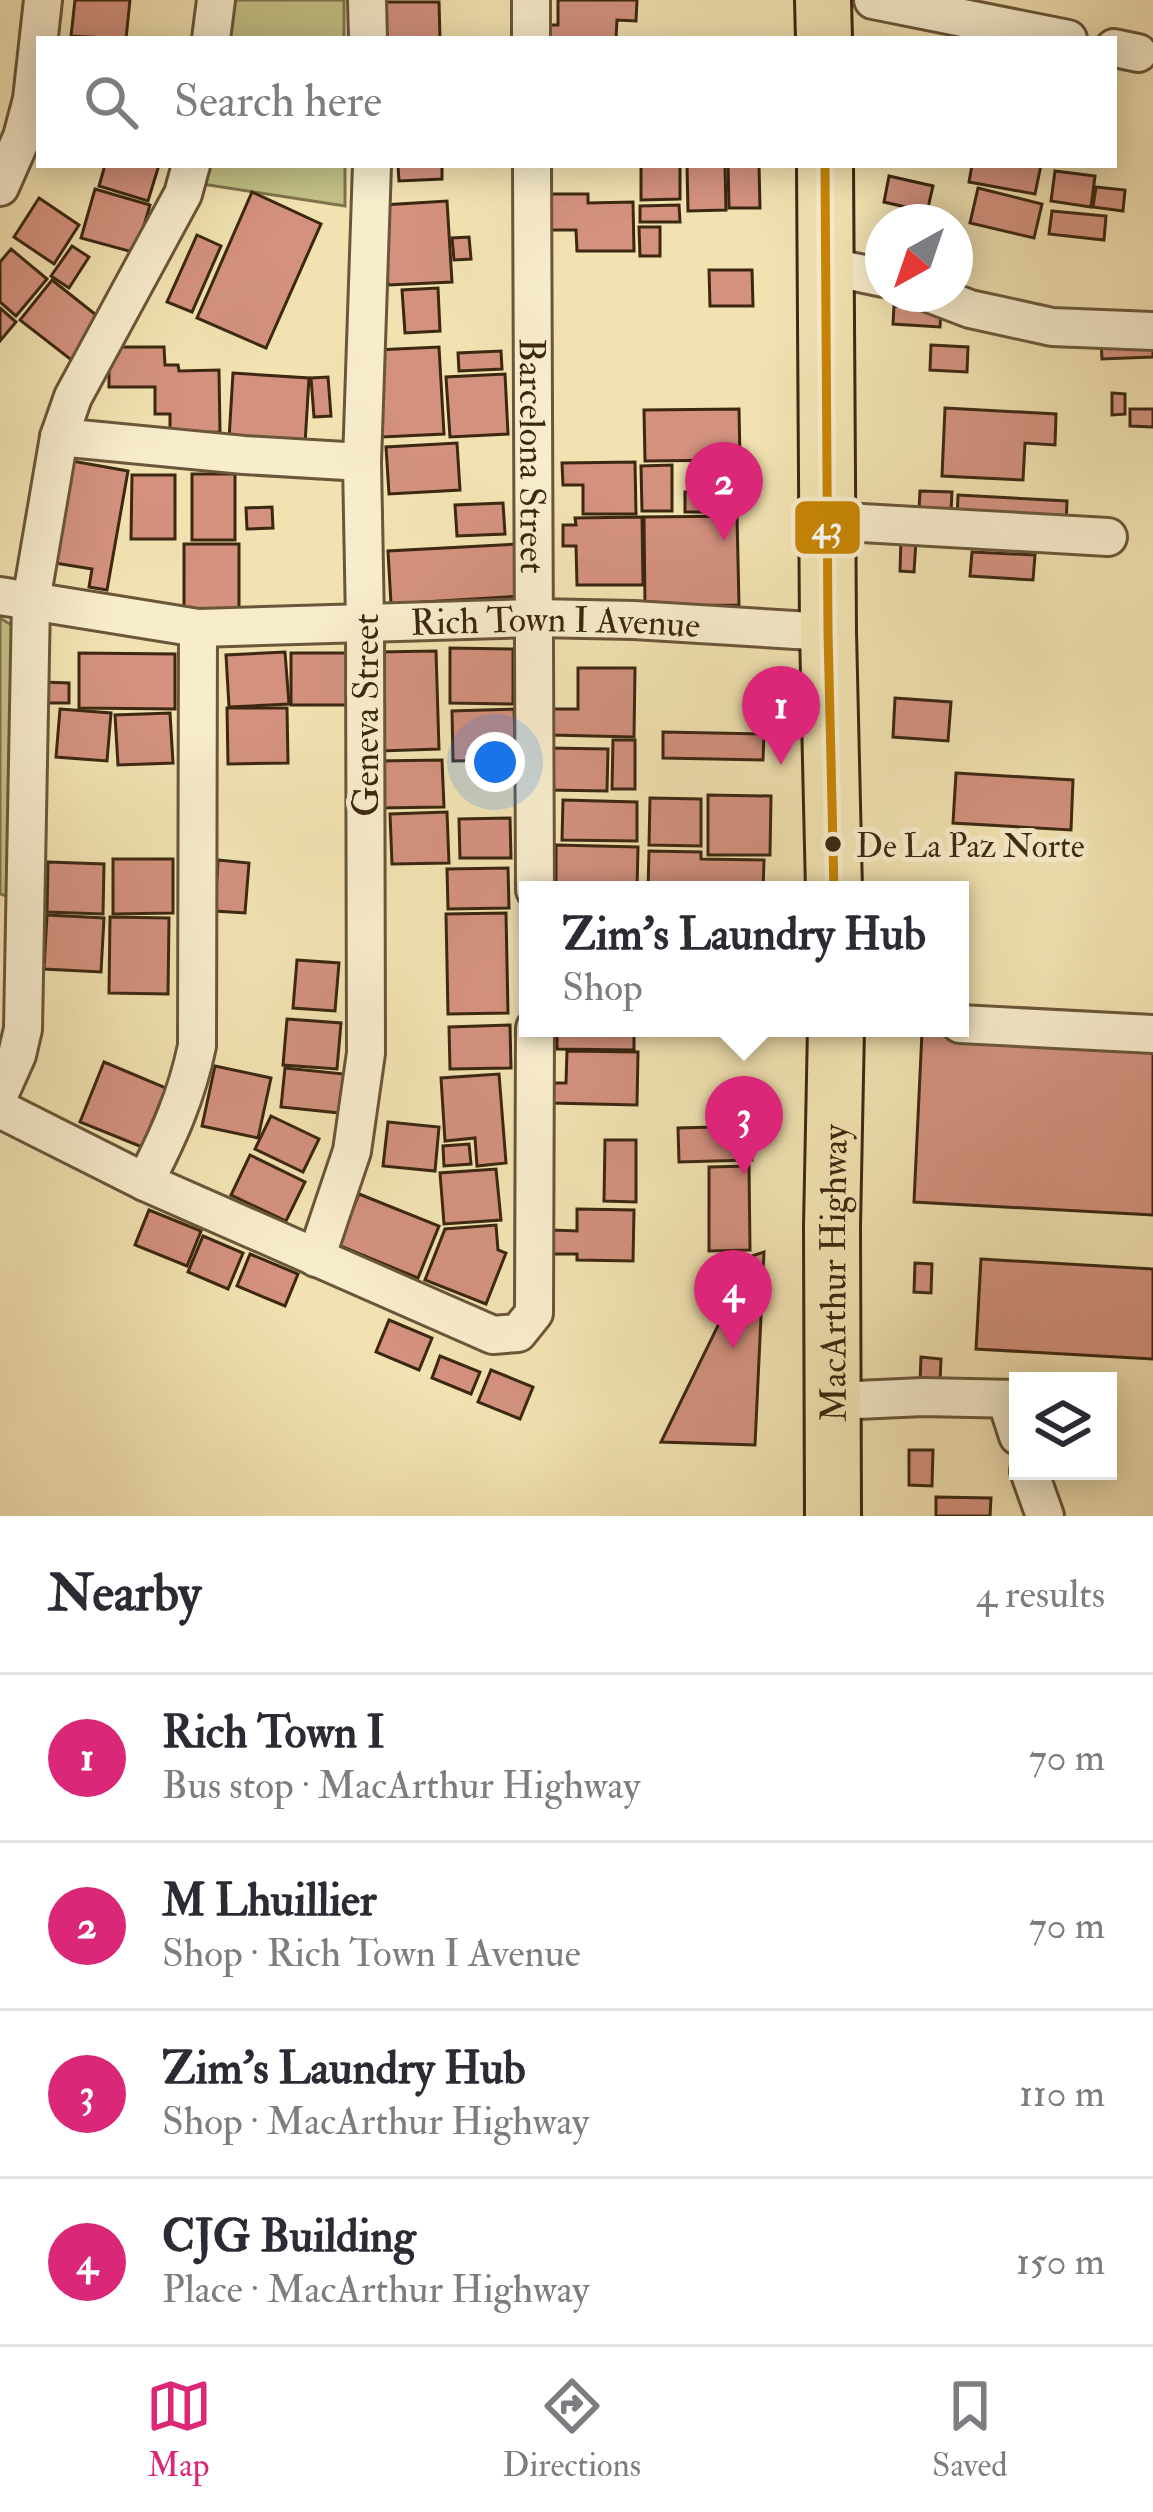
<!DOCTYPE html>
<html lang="en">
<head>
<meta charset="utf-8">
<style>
	body { margin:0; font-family:"IM FELL Double Pica",serif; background:#f7f7f7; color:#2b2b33 }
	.controls { position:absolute; right:36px; bottom:36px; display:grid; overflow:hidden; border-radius:0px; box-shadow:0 6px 30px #0003 }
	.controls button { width:108px; height:108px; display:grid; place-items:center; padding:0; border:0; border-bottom:3px solid #e1e1e2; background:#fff; color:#2b2b33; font:60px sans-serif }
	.compass { position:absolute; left:865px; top:204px; width:108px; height:108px; border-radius:50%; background:#fff; box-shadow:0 6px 30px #0003; rotate:220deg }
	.you { position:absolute; left:495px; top:762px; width:42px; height:42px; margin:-30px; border:9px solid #fff; border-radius:50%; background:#1a73e8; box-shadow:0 0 0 18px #1a73e833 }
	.badge { display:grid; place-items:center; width:78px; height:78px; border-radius:50%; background:#db2777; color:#fff; font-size:39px; font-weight:700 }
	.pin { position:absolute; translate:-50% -99px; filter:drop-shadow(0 3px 6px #0008) }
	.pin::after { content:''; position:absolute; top:63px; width:42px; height:36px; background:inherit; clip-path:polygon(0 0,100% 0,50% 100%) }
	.popup { position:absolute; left:519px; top:881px; width:450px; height:156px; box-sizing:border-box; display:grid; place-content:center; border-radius:0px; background:#fff; filter:drop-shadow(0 3px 9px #0005); font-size:39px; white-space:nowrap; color:#7c7c81 }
	.popup b { font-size:45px; color:#2b2b33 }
	.popup::after { content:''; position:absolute; left:50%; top:100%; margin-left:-24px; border:24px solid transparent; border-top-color:#fff }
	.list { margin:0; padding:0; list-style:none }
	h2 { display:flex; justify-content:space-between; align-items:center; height:156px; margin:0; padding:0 48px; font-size:51px }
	h2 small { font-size:39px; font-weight:400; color:#7c7c81 }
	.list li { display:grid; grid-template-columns:78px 1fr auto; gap:36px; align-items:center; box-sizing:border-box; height:168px; padding:0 48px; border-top:3px solid #e1e1e2 }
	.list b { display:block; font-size:45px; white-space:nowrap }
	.list p { margin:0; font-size:39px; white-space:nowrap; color:#7c7c81 }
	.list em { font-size:39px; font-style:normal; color:#7c7c81 }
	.icon { flex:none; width:66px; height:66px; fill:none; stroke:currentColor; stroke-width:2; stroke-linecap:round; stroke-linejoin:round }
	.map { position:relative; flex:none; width:1153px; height:1516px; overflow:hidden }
	.search { position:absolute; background:#fff; box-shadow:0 6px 30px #0003; left:36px; right:36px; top:36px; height:132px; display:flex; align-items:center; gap:30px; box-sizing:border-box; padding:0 42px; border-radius:0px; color:#7c7c81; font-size:45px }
	.sheet { height:828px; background:#fff }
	nav { display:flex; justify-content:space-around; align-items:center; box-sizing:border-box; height:168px; border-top:3px solid #e1e1e2; background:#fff; font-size:33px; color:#7c7c81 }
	nav a { display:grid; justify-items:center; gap:6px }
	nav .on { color:#db2777 }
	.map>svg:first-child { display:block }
	.green { fill:#c3c186; stroke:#80744c; stroke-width:3 }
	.building { fill:#d3917e; stroke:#3c2811; stroke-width:3 }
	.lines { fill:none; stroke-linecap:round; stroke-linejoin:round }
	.minor-casing { stroke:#6a5639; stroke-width:42 }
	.highway-casing { stroke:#3c2811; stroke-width:60 }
	.minor { stroke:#f7eccc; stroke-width:36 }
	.highway { stroke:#f2e2b1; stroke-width:54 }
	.bus-1-casing { stroke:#f7eccc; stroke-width:18 }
	.bus-1 { stroke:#c88604; stroke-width:9 }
	.bus-dot { fill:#3c2811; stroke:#f7eccc; stroke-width:4.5 }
	.labels { text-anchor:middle; stroke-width:10; stroke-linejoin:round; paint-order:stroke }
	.bus-label { font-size:33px; fill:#3c2811; stroke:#f7eccc; text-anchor:start }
	.street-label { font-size:36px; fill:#3c2811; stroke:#f7eccc }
	.line-badge { stroke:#f7eccc; stroke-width:4.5 }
	.badge-label { font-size:33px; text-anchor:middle; font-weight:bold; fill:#fff }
</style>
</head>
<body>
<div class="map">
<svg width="1153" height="1516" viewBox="0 0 1153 1516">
	<rect width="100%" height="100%" fill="#f2e2b1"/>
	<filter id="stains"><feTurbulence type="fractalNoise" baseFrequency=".00167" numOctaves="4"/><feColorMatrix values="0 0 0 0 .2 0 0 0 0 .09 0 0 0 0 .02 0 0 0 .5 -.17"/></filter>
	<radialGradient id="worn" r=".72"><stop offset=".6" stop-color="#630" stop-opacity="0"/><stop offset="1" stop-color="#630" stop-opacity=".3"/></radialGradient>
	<!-- green -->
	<g class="green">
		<path d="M 229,0 L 344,0 L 344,39 L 224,39 Z"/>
		<path d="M 208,165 L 345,165 L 345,206 L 202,184 Z"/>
		<path d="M 0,618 L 15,627 L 10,897 L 0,894 Z"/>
	</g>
	<!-- building -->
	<g class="building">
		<path d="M 75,0 L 130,0 L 126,39 L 71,36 Z"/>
		<path d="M 558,0 L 637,0 L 636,21 L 617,20 L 616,39 L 545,39 L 546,25 L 558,25 Z"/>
		<path d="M 376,2 L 439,2 L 440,39 L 377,39 Z"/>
		<path d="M 105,165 L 159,165 L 148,201 L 99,186 Z"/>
		<path d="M 398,165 L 442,165 L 442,179 L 399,181 Z"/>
		<path d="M 641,165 L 680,165 L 680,199 L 641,200 Z"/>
		<path d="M 687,165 L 725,165 L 726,210 L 688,211 Z"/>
		<path d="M 728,165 L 759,165 L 760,208 L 729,208 Z"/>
		<path d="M 972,165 L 1041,165 L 1035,194 L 969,182 Z"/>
		<path d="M 1055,171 L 1095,176 L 1091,207 L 1051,201 Z"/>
		<path d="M 889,176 L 933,186 L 927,212 L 884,202 Z"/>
		<path d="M 1096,187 L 1125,190 L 1123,211 L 1093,207 Z"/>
		<path d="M 978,188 L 1042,204 L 1034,238 L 970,223 Z"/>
		<path d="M 95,189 L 150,205 L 136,253 L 81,238 Z"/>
		<path d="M 252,192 L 321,224 L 266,348 L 197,318 Z"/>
		<path d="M 547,194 L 588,194 L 588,203 L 633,202 L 634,251 L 577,251 L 576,230 L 548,230 Z"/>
		<path d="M 39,198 L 79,225 L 54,264 L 14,237 Z"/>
		<path d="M 447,201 L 452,282 L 388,285 L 383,205 Z"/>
		<path d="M 679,205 L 680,222 L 640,222 L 640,206 Z"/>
		<path d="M 1052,211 L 1106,216 L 1104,240 L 1049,234 Z"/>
		<path d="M 639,227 L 660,227 L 660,256 L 640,256 Z"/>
		<path d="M 197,235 L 221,246 L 192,312 L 167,302 Z"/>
		<path d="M 469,237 L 471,259 L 454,260 L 452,238 Z"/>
		<path d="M 72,246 L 89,257 L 69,288 L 51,276 Z"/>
		<path d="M 11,249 L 47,279 L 16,316 L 0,302 L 0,262 Z"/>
		<path d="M 709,270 L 752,270 L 753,306 L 710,306 Z"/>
		<path d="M 52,280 L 105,322 L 74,362 L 20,320 Z"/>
		<path d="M 438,288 L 440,331 L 405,333 L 402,290 Z"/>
		<path d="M 894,306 L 941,309 L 940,327 L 893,324 Z"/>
		<path d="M 0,308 L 16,322 L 0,341 Z"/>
		<path d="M 1153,340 L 1153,357 L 1102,359 L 1101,341 Z"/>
		<path d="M 931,345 L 968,347 L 967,372 L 930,370 Z"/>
		<path d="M 109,347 L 164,347 L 165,365 L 178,365 L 179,371 L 219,370 L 220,432 L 170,433 L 170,414 L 155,414 L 155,387 L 109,387 Z"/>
		<path d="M 439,347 L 444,434 L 382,437 L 376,350 Z"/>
		<path d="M 501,351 L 502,369 L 459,371 L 458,353 Z"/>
		<path d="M 233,373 L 309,378 L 305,444 L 229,439 Z"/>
		<path d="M 505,374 L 508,434 L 450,437 L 446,377 Z"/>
		<path d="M 328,377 L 331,416 L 314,417 L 311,378 Z"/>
		<path d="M 1112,393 L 1125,394 L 1125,414 L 1112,415 Z"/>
		<path d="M 945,408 L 1056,414 L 1055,445 L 1025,443 L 1023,480 L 942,476 Z"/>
		<path d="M 739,409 L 740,460 L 645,461 L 644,410 Z"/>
		<path d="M 1130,409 L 1153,409 L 1153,427 L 1130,426 Z"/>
		<path d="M 457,443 L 460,490 L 389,494 L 386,447 Z"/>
		<path d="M 72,461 L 128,471 L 107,590 L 89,587 L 92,569 L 55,563 Z"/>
		<path d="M 635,462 L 636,514 L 583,514 L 583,485 L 563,485 L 562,463 Z"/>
		<path d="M 672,465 L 672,511 L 642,511 L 641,466 Z"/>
		<rect x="192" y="474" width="43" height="66"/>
		<path d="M 132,475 L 175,475 L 175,539 L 131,539 Z"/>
		<path d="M 710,481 L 731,481 L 732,507 L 711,507 Z"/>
		<path d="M 706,491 L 706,512 L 685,512 L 685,492 Z"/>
		<path d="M 920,491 L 952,492 L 951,512 L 919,510 Z"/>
		<path d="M 958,495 L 1067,501 L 1066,527 L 957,521 Z"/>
		<path d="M 503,503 L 505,534 L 457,536 L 455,505 Z"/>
		<path d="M 272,507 L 273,528 L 247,529 L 246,508 Z"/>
		<path d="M 737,516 L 739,605 L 645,606 L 644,517 Z"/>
		<path d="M 642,517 L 643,585 L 577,585 L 576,546 L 563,546 L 563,525 L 576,525 L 575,518 Z"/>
		<path d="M 901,539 L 916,540 L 914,572 L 900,571 Z"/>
		<path d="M 184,544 L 239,544 L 239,610 L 184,609 Z"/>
		<path d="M 518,544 L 521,596 L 391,604 L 388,551 Z"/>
		<path d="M 972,552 L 1035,555 L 1033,580 L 970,576 Z"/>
		<path d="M 450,648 L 513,649 L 513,704 L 450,703 Z"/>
		<path d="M 436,651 L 439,749 L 380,751 L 378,652 Z"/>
		<path d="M 285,652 L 289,704 L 229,707 L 226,655 Z"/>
		<path d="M 79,653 L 175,654 L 175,709 L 79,708 Z"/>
		<path d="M 291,653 L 350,653 L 351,705 L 291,705 Z"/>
		<path d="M 578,668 L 635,668 L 634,737 L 550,735 L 551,709 L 578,709 Z"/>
		<path d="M 42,682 L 69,683 L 69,703 L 42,703 Z"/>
		<path d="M 895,698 L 951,702 L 948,741 L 893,737 Z"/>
		<path d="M 227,708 L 287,708 L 288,763 L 228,764 Z"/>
		<path d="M 60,709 L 111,713 L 107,761 L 56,757 Z"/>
		<path d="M 514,709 L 516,760 L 453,761 L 452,711 Z"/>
		<path d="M 170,713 L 173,763 L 118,765 L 115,715 Z"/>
		<path d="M 663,732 L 764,734 L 763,760 L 663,758 Z"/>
		<path d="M 613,740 L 635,740 L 635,789 L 612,789 Z"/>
		<path d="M 548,748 L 608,749 L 607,791 L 547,790 Z"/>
		<path d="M 442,760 L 444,807 L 378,808 L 377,761 Z"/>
		<path d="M 956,773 L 1073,780 L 1071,830 L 953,823 Z"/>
		<path d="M 708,795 L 771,796 L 770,855 L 708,855 Z"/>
		<path d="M 650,798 L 701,799 L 701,846 L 649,845 Z"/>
		<path d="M 563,800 L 637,802 L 637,841 L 562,840 Z"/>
		<path d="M 447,812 L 449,863 L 392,864 L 390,814 Z"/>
		<path d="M 510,818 L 511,858 L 460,858 L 459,819 Z"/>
		<path d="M 556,845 L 638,847 L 637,890 L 556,890 Z"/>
		<path d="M 649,851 L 701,852 L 701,859 L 764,860 L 763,890 L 648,890 Z"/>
		<path d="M 113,859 L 173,859 L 173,913 L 113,914 Z"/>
		<path d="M 218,860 L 249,863 L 245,913 L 215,911 Z"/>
		<path d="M 48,862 L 104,864 L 103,914 L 47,912 Z"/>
		<path d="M 508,868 L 509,908 L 448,909 L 447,869 Z"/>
		<path d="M 506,913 L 508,1013 L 448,1014 L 446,914 Z"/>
		<path d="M 47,915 L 104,918 L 101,972 L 44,969 Z"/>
		<path d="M 110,917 L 169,918 L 168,994 L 109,993 Z"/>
		<path d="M 297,960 L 339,963 L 335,1011 L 293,1008 Z"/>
		<path d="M 287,1019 L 341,1023 L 337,1069 L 283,1065 Z"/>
		<path d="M 510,1025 L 511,1068 L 450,1069 L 449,1027 Z"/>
		<path d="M 557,1028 L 634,1028 L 634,1050 L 557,1049 Z"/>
		<path d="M 922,1032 L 1153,1045 L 1153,1215 L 914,1202 Z"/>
		<path d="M 567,1051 L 638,1052 L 637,1105 L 551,1103 L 551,1083 L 566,1083 Z"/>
		<path d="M 104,1062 L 166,1088 L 142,1147 L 80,1122 Z"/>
		<path d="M 215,1066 L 271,1078 L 258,1138 L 202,1126 Z"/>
		<path d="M 285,1068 L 344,1074 L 340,1113 L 281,1107 Z"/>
		<path d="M 499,1074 L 506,1163 L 477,1166 L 475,1138 L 445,1141 L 441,1078 Z"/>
		<path d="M 271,1116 L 319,1139 L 303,1172 L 255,1149 Z"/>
		<path d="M 388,1122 L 439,1127 L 435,1171 L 383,1166 Z"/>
		<path d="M 751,1126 L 752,1160 L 679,1162 L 678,1128 Z"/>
		<path d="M 605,1140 L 636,1140 L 636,1202 L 604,1201 Z"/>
		<path d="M 469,1144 L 471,1164 L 444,1166 L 443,1146 Z"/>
		<path d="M 250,1155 L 305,1182 L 286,1221 L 231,1195 Z"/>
		<path d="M 749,1166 L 750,1250 L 709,1251 L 709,1167 Z"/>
		<path d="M 496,1169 L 501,1220 L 444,1224 L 440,1173 Z"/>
		<path d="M 359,1194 L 439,1226 L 418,1278 L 338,1245 Z"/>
		<path d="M 577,1209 L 634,1210 L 633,1261 L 577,1260 L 577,1254 L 553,1254 L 553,1230 L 577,1231 Z"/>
		<path d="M 149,1210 L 201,1231 L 187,1266 L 135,1245 Z"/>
		<path d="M 496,1225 L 498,1250 L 506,1253 L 486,1304 L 425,1280 L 445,1229 Z"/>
		<path d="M 203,1236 L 243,1253 L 228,1289 L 188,1272 Z"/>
		<path d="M 764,1252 L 755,1445 L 661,1442 L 752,1256 Z"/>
		<path d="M 250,1254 L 298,1274 L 285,1306 L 237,1286 Z"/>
		<path d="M 981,1259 L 1153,1269 L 1153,1359 L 976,1349 Z"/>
		<path d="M 915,1263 L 932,1264 L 931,1293 L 914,1292 Z"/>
		<path d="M 389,1320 L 432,1338 L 419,1370 L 376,1352 Z"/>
		<path d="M 440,1356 L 480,1372 L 471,1394 L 432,1378 Z"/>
		<path d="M 921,1357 L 941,1359 L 940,1383 L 920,1382 Z"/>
		<path d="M 491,1370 L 533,1387 L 520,1419 L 478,1402 Z"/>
		<path d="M 909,1450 L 933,1450 L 932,1486 L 909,1485 Z"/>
		<path d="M 936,1497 L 991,1498 L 990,1516 L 936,1516 Z"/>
	</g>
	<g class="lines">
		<!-- minor casing -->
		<g class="minor-casing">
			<g id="minor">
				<path d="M 367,0 L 368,39"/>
				<path d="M 531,0 L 531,39"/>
				<path d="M 873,0 L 1068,39"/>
				<path d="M 211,39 L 216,0"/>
				<path d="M 1114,48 L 1138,53"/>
				<path id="s1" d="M 532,165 L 535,890"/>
				<path d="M 0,187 L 22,137 L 32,99 L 43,0"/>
				<path d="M 826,266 L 883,278"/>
				<path d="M 931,294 L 970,309 L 1052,327 L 1153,331"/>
				<path d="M 59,437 L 244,455 L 362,462"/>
				<path d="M 827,521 L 1108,537"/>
				<path id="s2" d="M 0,596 L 198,628 L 535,618 L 634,620 L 828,632"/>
				<path d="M 960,1024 L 1153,1034"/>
				<path d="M 0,1093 L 17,1055 L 23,1029 L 31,601 L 59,437 L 73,397 L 183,194 L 191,165"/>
				<path d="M 0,1109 L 145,1182 L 493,1335 L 518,1333 L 534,1313 L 535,1028"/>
				<path d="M 145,1182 C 169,1135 186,1098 197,1046 L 198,628"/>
				<path d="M 316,1258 L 352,1151 L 366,1053 L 365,623 L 362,462 L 372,165"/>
				<path d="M 1006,1399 L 1018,1436"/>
				<path d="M 835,1401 L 923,1397 L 1018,1399"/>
				<path d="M 1029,1471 L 1045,1516"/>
			</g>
		</g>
		<!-- highway casing -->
		<g class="highway-casing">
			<g id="highway">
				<path d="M 823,0 L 824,39"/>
				<path d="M 825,165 L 828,632 L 834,890"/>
				<path id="s3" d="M 833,1516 L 832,1226 L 836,1028"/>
			</g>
		</g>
		<!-- minor -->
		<use href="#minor" class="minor"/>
		<!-- highway -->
		<use href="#highway" class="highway"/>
		<!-- bus-1 casing -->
		<g class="bus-1-casing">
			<path id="bus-1" d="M 825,165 L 828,632 L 834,890"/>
		</g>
		<!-- bus-1 -->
		<use href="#bus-1" class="bus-1"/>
	</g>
	<!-- markers -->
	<circle class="bus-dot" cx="833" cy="844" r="10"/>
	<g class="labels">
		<!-- bus labels -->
		<g class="bus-label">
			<text x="856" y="857">De La Paz Norte</text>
		</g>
		<!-- street labels -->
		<g class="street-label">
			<text dy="13" stroke="none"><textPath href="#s1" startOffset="291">Barcelona Street</textPath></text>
			<text dy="13" stroke="none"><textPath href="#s2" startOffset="558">Rich Town I Avenue</textPath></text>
			<text transform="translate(365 715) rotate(-90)" y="13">Geneva Street</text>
			<text dy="13" stroke="none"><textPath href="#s3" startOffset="243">MacArthur Highway</textPath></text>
		</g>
	</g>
	<rect class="line-badge" x="793" y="499" width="69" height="57" rx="12" fill="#c88604"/>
	<g class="badge-label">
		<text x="827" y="539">43</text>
	</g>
	<rect width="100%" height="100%" filter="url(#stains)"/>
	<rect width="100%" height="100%" fill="url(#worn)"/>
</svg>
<div class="controls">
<button><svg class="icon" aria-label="layers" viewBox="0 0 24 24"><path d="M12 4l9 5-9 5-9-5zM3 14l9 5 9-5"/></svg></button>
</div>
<svg class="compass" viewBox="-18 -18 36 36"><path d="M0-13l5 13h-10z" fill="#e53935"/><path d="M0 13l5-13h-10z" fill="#7c7c81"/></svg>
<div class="you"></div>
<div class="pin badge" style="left:781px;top:765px">1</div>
<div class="pin badge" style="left:724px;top:541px">2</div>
<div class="pin badge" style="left:744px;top:1175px">3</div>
<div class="popup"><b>Zim's Laundry Hub</b>Shop</div>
<div class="pin badge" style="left:733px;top:1349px">4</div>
<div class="search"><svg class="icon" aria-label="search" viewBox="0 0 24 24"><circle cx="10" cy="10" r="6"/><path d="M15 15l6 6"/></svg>Search here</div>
</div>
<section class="sheet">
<h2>Nearby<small>4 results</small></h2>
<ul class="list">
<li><span class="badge">1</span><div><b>Rich Town I</b><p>Bus stop · MacArthur Highway</p></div><em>70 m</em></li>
<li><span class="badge">2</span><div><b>M Lhuillier</b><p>Shop · Rich Town I Avenue</p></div><em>70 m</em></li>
<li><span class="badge">3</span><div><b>Zim's Laundry Hub</b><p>Shop · MacArthur Highway</p></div><em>110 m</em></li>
<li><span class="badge">4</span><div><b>CJG Building</b><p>Place · MacArthur Highway</p></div><em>150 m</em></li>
</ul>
</section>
<nav>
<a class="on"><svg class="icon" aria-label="map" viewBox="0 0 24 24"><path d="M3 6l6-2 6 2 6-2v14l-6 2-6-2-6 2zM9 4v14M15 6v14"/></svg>Map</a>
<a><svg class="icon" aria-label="directions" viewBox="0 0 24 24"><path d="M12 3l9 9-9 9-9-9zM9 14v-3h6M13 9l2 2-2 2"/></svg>Directions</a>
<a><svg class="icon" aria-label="saved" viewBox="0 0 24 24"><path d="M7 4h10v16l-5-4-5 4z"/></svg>Saved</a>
</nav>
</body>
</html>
